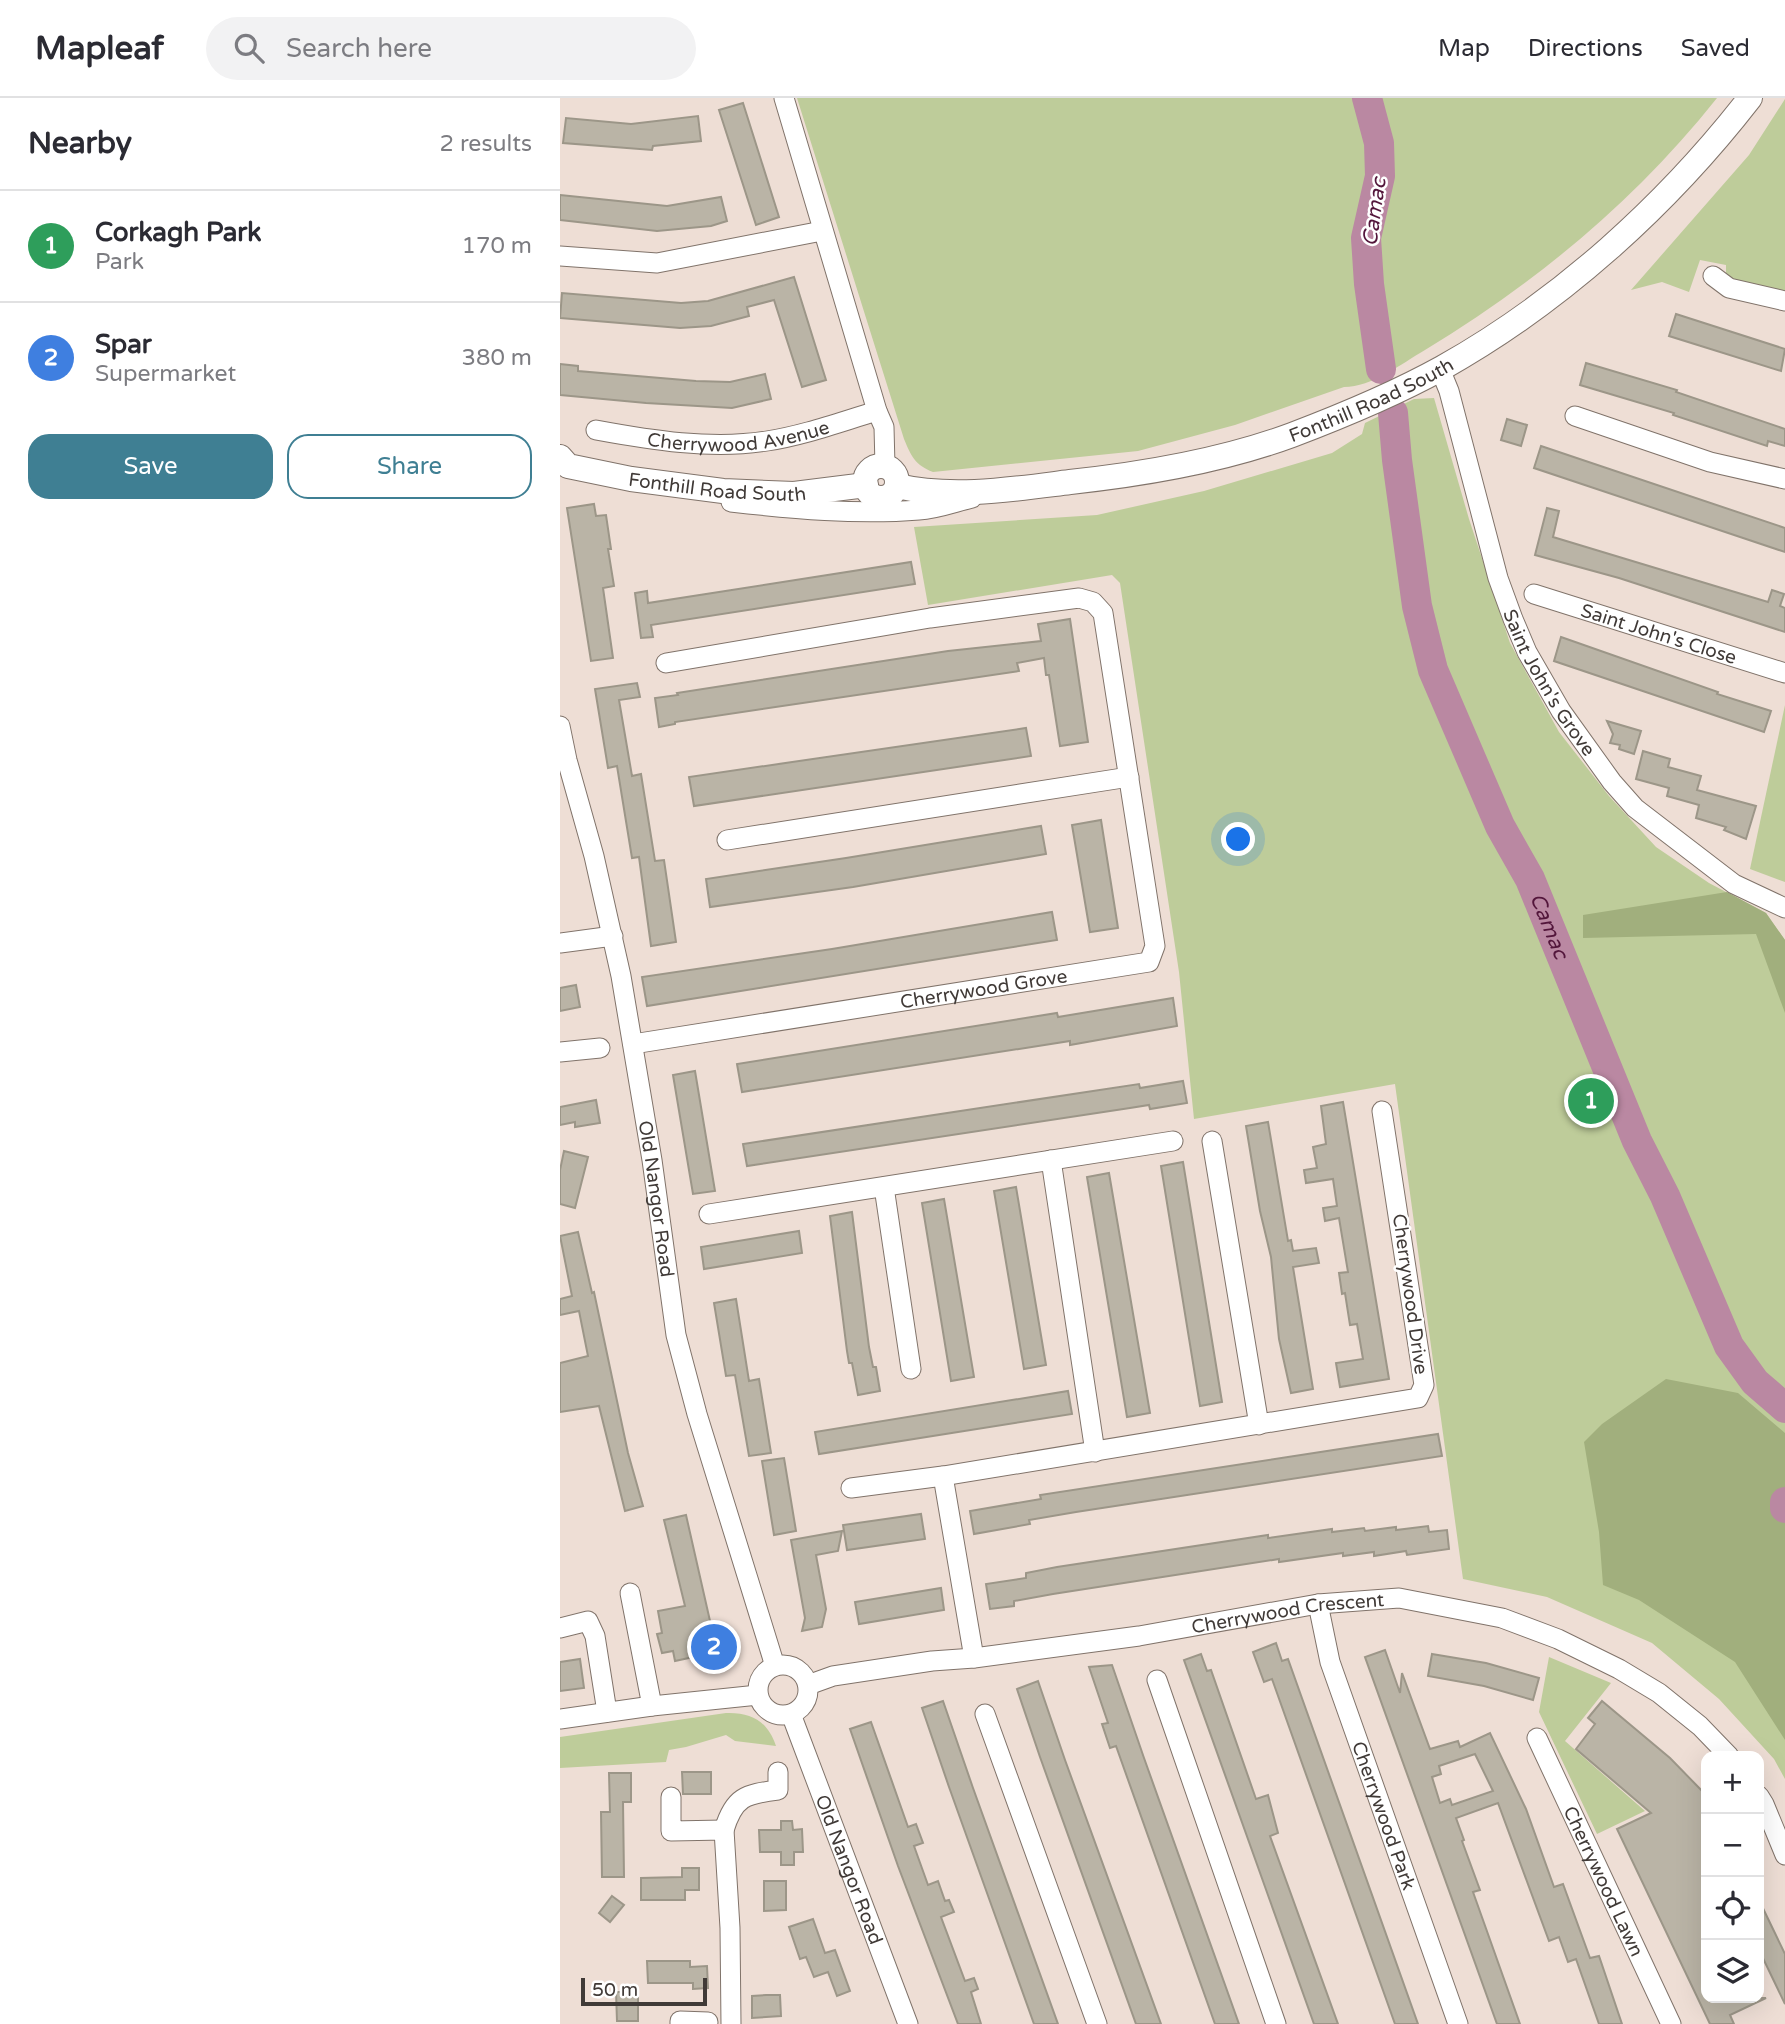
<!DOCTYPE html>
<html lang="en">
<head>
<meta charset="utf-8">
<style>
	body { margin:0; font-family:"Varela Round",sans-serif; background:#f2f2f3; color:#2b2b33 }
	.controls { position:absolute; right:21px; bottom:21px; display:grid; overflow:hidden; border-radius:14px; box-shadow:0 7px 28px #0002 }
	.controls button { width:63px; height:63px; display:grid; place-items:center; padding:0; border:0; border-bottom:2px solid #e1e1e2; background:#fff; color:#2b2b33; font:35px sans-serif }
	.scale { position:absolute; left:21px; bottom:18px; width:126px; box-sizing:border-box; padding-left:7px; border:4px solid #403a37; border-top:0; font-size:19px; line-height:24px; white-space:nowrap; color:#403a37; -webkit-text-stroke:5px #fff; paint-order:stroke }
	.you { position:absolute; left:679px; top:742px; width:24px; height:24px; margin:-18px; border:5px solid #fff; border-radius:50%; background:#1a73e8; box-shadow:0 0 0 10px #1a73e833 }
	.badge { display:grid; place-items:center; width:46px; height:46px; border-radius:50%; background:#3f7f93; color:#fff; font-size:23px; font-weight:700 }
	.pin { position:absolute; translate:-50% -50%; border:4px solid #fff; box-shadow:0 2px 7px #0006 }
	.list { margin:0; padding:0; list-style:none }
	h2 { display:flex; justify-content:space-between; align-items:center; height:91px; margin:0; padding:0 28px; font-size:30px }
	h2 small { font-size:23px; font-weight:400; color:#7c7c81 }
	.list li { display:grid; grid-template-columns:46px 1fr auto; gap:21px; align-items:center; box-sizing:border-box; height:112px; padding:0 28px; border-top:2px solid #e1e1e2 }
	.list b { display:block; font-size:26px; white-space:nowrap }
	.list p { margin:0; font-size:23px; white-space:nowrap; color:#7c7c81 }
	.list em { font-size:23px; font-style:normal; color:#7c7c81 }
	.actions { display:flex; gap:14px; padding:21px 28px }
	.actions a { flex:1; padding:16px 0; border:2px solid #3f7f93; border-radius:21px; text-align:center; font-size:24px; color:#3f7f93 }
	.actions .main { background:#3f7f93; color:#fff }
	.icon { flex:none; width:38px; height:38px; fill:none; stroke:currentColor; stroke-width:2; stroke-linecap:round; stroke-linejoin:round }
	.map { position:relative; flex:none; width:1225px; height:1926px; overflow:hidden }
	header { display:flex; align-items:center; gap:42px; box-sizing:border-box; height:98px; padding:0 35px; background:#fff; border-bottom:2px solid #e1e1e2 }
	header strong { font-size:33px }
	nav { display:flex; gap:38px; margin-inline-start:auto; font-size:24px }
	.search { width:490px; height:63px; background:#f2f2f3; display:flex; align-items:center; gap:18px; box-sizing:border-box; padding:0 24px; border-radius:38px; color:#7c7c81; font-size:26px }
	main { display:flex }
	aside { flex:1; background:#fff }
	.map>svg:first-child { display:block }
	.green { fill:#becc9a }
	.forest { fill:#a1af7d }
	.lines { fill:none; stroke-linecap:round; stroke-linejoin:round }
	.river { stroke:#ba88a2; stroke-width:30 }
	.building { fill:#bab4a6; stroke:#9c9688; stroke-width:2; fill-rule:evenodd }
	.minor-casing { stroke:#80736a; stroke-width:21 }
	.major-casing { stroke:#80736a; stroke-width:26 }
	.minor { stroke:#fff; stroke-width:19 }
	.major { stroke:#fff; stroke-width:24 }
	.labels { text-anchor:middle; stroke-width:5; stroke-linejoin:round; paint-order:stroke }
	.street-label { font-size:19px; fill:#403a37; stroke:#fff }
	.water-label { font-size:21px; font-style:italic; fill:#53163b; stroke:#fff }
</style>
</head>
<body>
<header>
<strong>Mapleaf</strong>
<div class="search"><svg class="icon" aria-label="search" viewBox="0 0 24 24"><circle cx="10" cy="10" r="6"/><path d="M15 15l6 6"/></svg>Search here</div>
<nav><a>Map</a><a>Directions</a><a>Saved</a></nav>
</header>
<main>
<aside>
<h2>Nearby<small>2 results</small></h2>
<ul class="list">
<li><span class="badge" style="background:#2e9e5b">1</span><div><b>Corkagh Park</b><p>Park</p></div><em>170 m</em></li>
<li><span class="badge" style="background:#3f7fe0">2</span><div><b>Spar</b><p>Supermarket</p></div><em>380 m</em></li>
</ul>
<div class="actions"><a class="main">Save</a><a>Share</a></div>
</aside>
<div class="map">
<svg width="1225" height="1926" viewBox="0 0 1225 1926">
	<rect width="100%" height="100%" fill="#eeded5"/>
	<!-- green -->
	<g class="green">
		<path d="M 237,0 L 1157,0 C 1074,104 978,183 865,252 C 841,266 812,289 784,289 L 675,327 L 578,353 L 373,374 C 355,367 351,358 344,341 Z"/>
		<path d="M 1225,1 L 1225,196 L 1173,184 L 1166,176 L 1166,167 L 1140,162 L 1129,194 L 1102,184 L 1071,192 L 1189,57 Z"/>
		<path d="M 874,300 L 909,421 L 950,545 L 999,634 L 1049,698 L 1096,749 L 1149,785 L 1206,815 L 1225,842 L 1225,1681 L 1214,1661 L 1159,1601 L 1092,1545 L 987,1499 L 903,1481 L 835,986 L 634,1021 L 619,874 L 560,485 L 552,477 L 368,507 L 354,429 L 537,417 L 644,393 L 772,355 L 802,336 L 805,325 L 854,301 Z"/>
		<path d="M 1225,607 L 1225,784 L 1190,771 Z"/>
		<path d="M 989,1559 L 1051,1585 L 1005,1643 L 1085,1713 L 1037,1736 L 979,1614 Z"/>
		<path d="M 166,1615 C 192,1614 208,1624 216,1648 L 175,1643 L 166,1637 L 126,1649 L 109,1652 L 106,1664 L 0,1670 L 0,1639 Z"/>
	</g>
	<!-- forest -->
	<g class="forest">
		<path d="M 1167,794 L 1206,815 L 1225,842 L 1225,915 L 1196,836 L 1023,840 L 1023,817 Z"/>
		<path d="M 1106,1281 L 1178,1295 L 1225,1335 L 1225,1642 L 1175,1564 L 1079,1502 L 1043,1487 L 1039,1434 L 1024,1344 L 1042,1326 Z"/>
	</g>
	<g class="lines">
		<!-- river -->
		<g class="river">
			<path d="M 807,0 L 819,45 L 820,78 L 806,140 L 809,186 L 821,271"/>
			<path id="s1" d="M 833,315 L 837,362 L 857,508 L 873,572 L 940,728 L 970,781 L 1077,1043 L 1105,1098 L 1169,1248 L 1195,1284 L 1225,1310"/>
			<path d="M 1225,1404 L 1225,1410"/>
		</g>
	</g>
	<!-- building -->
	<g class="building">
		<path d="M 183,5 L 219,119 L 196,127 L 159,12 Z"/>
		<path d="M 138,18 L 141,43 L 93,48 L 92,52 L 3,45 L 6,20 L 71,26 Z"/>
		<path d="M 0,97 L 107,108 L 161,99 L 167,123 L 151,128 L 97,133 L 0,122 Z"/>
		<path d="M 234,179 L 266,282 L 242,289 L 214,202 L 187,209 L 189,218 L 151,228 L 120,230 L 0,220 L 2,195 L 121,205 L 148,203 Z"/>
		<path d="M 1116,216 L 1225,251 L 1221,273 L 1109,238 Z"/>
		<path d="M 1026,265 L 1117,292 L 1116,294 L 1225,331 L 1225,348 L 1208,343 L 1207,348 L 1113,317 L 1114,315 L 1020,287 Z"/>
		<path d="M 0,266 L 18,268 L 18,273 L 136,283 L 170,284 L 205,276 L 211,301 L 172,310 L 86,305 L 0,297 Z"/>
		<path d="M 947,321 L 967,327 L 961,348 L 941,342 Z"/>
		<path d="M 981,348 L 1225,430 L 1225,454 L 974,370 Z"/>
		<path d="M 34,406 L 36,418 L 46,417 L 51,451 L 48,451 L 54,488 L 43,490 L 53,560 L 31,563 L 7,410 Z"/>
		<path d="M 987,410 L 999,413 L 993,439 L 1208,504 L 1212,492 L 1224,496 L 1220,508 L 1225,510 L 1225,534 L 1059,480 L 975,457 Z"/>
		<path d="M 351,464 L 355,486 L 91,527 L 93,539 L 81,540 L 75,495 L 87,493 L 88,505 Z"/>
		<path d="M 510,521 L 528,644 L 500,648 L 489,577 L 486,577 L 484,560 L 457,565 L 459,573 L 115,624 L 115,626 L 99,629 L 95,600 L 118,597 L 117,595 L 388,553 L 481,543 L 478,526 Z"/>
		<path d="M 1001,539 L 1158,594 L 1157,596 L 1211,613 L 1204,634 L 994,563 Z"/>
		<path d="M 77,585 L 80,599 L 59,602 L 72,678 L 81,676 L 95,763 L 104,762 L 116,844 L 91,848 L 79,759 L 72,760 L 57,668 L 48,670 L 35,591 Z"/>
		<path d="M 1047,623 L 1081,633 L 1074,656 L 1059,651 L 1060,647 L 1050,645 L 1053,636 Z"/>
		<path d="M 466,630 L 471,658 L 134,708 L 129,679 Z"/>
		<path d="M 1083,653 L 1110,661 L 1108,669 L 1141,678 L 1137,692 L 1196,708 L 1186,741 L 1164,732 L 1166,729 L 1136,720 L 1139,707 L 1107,698 L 1109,690 L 1076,681 Z"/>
		<path d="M 541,722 L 558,830 L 530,834 L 512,727 Z"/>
		<path d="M 481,728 L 486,756 L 293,789 L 150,809 L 146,781 L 286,760 Z"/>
		<path d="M 492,814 L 497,842 L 87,908 L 82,879 L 272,851 Z"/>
		<path d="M 16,887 L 20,909 L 0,913 L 0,890 Z"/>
		<path d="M 613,900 L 617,928 L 510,947 L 510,943 L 182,994 L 177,966 L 497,915 L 498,919 Z"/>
		<path d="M 135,973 L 155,1093 L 133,1096 L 113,977 Z"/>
		<path d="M 623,983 L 627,1005 L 590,1011 L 589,1007 L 570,1010 L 187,1068 L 183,1046 L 579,986 L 580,990 Z"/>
		<path d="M 36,1002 L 40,1025 L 15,1029 L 15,1024 L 0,1027 L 0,1009 Z"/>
		<path d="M 783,1004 L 829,1281 L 780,1289 L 776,1265 L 803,1261 L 797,1226 L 790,1227 L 785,1195 L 782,1196 L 779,1175 L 788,1174 L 779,1120 L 765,1123 L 763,1110 L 777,1108 L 773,1081 L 746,1085 L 744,1072 L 757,1070 L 753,1049 L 766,1046 L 761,1008 Z"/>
		<path d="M 708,1024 L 728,1143 L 731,1142 L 733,1153 L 756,1150 L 759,1165 L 733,1169 L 753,1291 L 731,1295 L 719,1241 L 711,1159 L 700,1113 L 686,1028 Z"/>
		<path d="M 4,1053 L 28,1059 L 15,1110 L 0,1106 L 0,1072 Z"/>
		<path d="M 623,1064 L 662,1304 L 640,1308 L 601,1068 Z"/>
		<path d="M 549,1075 L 590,1315 L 567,1319 L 527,1079 Z"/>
		<path d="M 456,1089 L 486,1267 L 464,1271 L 434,1093 Z"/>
		<path d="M 384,1101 L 414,1279 L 391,1283 L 362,1105 Z"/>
		<path d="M 292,1114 L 309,1249 L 313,1269 L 316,1269 L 320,1293 L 298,1297 L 292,1265 L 289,1265 L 287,1253 L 270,1118 Z"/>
		<path d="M 239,1133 L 242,1155 L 144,1171 L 141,1149 Z"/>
		<path d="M 18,1134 L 32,1195 L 34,1194 L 68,1355 L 83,1408 L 65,1413 L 39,1308 L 0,1314 L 0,1265 L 28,1258 L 19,1213 L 0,1217 L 0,1201 L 12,1198 L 0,1138 Z"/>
		<path d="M 176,1201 L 189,1283 L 199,1281 L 211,1355 L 189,1358 L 175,1277 L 166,1278 L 154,1205 Z"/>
		<path d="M 508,1293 L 512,1316 L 259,1356 L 255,1334 Z"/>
		<path d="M 878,1336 L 882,1358 L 516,1414 L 469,1422 L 470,1426 L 414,1436 L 410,1413 L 481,1401 L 480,1397 Z"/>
		<path d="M 224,1360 L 236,1433 L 214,1437 L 202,1363 Z"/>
		<path d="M 361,1416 L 365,1441 L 287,1452 L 283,1427 Z"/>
		<path d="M 126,1417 L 155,1545 L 160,1544 L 163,1558 L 158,1564 L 140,1568 L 138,1558 L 115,1563 L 113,1553 L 102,1555 L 97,1536 L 102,1535 L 98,1513 L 125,1508 L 104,1422 Z"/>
		<path d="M 868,1428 L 869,1434 L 887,1432 L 889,1451 L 847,1457 L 846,1453 L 814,1458 L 814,1454 L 783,1458 L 783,1455 L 719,1464 L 719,1461 L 493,1496 L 454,1503 L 454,1508 L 430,1511 L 426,1486 L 466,1480 L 466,1475 L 497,1469 L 708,1437 L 708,1440 L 772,1431 L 772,1434 L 804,1430 L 805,1433 L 836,1429 L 836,1432 Z"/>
		<path d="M 282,1433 L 278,1453 L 256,1457 L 266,1511 L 262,1529 L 242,1533 L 245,1520 L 231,1442 Z"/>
		<path d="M 381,1490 L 384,1512 L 299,1526 L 295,1504 Z"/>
		<path d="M 716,1545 L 722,1563 L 728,1561 L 858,1926 L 835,1926 L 712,1581 L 704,1584 L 693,1554 Z"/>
		<path d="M 825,1552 L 840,1595 L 842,1575 L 870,1651 L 898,1643 L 900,1649 L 930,1635 L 966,1711 L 994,1789 L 1003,1786 L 1030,1860 L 1039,1858 L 1062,1926 L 1039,1926 L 1016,1861 L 1008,1864 L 999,1839 L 989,1843 L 938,1705 L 896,1720 L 904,1742 L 902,1743 L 920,1792 L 913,1794 L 960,1926 L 937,1926 L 805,1559 ZM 915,1656 L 933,1693 L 892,1707 L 890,1701 L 880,1705 L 872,1679 L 881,1676 L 879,1668 Z"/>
		<path d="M 641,1556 L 647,1573 L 651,1572 L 696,1701 L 708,1697 L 718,1735 L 710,1738 L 778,1926 L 754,1926 L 624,1562 Z"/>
		<path d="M 872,1556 L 926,1565 L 979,1580 L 973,1602 L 924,1588 L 868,1578 Z"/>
		<path d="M 20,1561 L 24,1590 L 0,1593 L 0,1564 Z"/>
		<path d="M 552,1567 L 584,1660 L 679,1926 L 655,1926 L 556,1648 L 550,1650 L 542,1626 L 548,1625 L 529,1569 Z"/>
		<path d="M 478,1583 L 505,1662 L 601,1926 L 576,1926 L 480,1659 L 457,1591 Z"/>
		<path d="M 383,1603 L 413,1690 L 498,1926 L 474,1926 L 389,1689 L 362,1610 Z"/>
		<path d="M 1042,1603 L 1110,1660 L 1146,1697 L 1146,1900 L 1206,1900 L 1170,1917 L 1174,1926 L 1150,1926 L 1057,1731 L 1091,1715 L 1016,1651 L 1035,1626 L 1028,1620 Z"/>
		<path d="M 311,1624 L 348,1729 L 356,1726 L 363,1745 L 354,1748 L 368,1787 L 378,1783 L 385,1803 L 389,1802 L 394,1814 L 381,1819 L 405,1883 L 414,1880 L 418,1891 L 411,1894 L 421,1926 L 398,1926 L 338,1768 L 290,1631 Z"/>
		<path d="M 122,1674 L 151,1674 L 151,1696 L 123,1696 Z"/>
		<path d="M 49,1675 L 71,1675 L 71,1704 L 63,1704 L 64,1779 L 42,1779 L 41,1714 L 50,1714 Z"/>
		<path d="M 221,1723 L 232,1723 L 233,1732 L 242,1731 L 243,1754 L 234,1754 L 234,1767 L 221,1767 L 221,1754 L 200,1754 L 199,1732 L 221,1732 Z"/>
		<path d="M 122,1770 L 139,1770 L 139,1792 L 125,1792 L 125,1802 L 81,1802 L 81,1780 L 122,1779 Z"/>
		<path d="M 204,1783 L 226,1783 L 226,1812 L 204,1813 Z"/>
		<path d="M 52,1798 L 64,1807 L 50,1824 L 39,1815 Z"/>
		<path d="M 1199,1802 L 1225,1856 L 1225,1906 L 1199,1852 Z"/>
		<path d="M 253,1821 L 265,1855 L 275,1852 L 290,1893 L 277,1898 L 268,1874 L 254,1879 L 246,1859 L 240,1861 L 229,1829 Z"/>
		<path d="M 87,1863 L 130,1863 L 130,1869 L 147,1868 L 148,1890 L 133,1891 L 133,1885 L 88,1885 Z"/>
		<path d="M 56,1894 L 78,1894 L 78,1923 L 57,1923 Z"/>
		<path d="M 206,1897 L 220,1897 L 221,1918 L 192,1920 L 192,1898 Z"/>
	</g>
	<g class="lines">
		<!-- minor casing -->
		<g class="minor-casing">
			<g id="minor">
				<path d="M 224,0 L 317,313 L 324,329 L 325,368"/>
				<path d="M 0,158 L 97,165 L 262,133"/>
				<path d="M 1153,178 L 1169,190 L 1225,203"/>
				<path id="s2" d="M 880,271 L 889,293 L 938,480 L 953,521 L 967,554 L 1001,613 L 1052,684 L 1075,710 L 1174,786 L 1225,810"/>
				<path d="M 1015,318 L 1150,364 L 1225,381"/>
				<path id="s3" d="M 36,332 C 90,342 152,352 207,343 C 245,337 280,324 317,313"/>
				<path d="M 171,404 C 233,411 297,417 359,412 C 377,411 395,404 412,400"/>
				<path id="s4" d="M 974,496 L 1225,575"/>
				<path id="s5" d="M 0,628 L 7,662 L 34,758 L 61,878 L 92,1062 L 116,1237 L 137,1316 L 215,1568"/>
				<path d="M 167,742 L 569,679"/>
				<path d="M 0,845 L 53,838"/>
				<path id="s6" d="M 73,946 L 589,864 L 595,848 L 543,515 L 533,504 L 519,500 L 370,520 L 106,565"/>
				<path d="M 0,954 L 40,950"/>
				<path d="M 652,1043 L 699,1327"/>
				<path d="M 491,1062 L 535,1354"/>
				<path d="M 324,1089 L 351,1271"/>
				<path d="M 149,1116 L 613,1043"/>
				<path d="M 383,1378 L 414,1560"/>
				<path d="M 291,1390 L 383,1378 L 858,1300 L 864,1287 L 822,1013"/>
				<path d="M 70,1495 L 92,1608"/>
				<path id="s7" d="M 758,1506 L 770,1564 L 898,1926"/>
				<path d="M 0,1530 L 28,1523 L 35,1538 L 47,1614"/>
				<circle cx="223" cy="1592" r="25"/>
				<path d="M 597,1582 L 716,1926"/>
				<path id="s8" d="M 248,1587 L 273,1578 L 372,1563 L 414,1560 L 579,1538 L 758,1506 L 839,1500 L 942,1520 L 998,1541 L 1059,1571 L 1099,1595 L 1140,1628 L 1169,1658"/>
				<path id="s9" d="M 231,1616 L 348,1926"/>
				<path d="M 425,1616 L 537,1926"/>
				<path d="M 0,1621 L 92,1608 L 198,1597"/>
				<path id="s10" d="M 977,1640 L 1111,1926"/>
				<path d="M 1199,1698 L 1204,1706 L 1225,1757"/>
				<path d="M 111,1699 L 111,1733 L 164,1732 L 170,1830 L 171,1926"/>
				<path d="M 164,1732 C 174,1699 185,1696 218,1692 L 218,1674"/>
				<path d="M 120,1926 L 120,1923 L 148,1924"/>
			</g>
		</g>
		<!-- major casing -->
		<g class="major-casing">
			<g id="major">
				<path id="s11" d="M 0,359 L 8,368 L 71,381 L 163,393 L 234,396 L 306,387"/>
				<circle cx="321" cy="384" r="16"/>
				<path id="s12" d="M 337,388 C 393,401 454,391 510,384 C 585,376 662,363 732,337 C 782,318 835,296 882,270 C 1000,204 1107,107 1190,0"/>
			</g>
		</g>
		<!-- minor -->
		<use href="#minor" class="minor"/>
		<!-- major -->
		<use href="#major" class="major"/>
	</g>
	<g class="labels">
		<!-- street labels -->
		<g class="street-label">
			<text dy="7" stroke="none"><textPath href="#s12" startOffset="488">Fonthill Road South</textPath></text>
			<text dy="7" stroke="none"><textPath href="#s3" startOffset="144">Cherrywood Avenue</textPath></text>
			<text dy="7" stroke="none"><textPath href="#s11" startOffset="163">Fonthill Road South</textPath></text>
			<text dy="7" stroke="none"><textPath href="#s4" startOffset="131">Saint John's Close</textPath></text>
			<text dy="7" stroke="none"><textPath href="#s2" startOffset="334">Saint John's Grove</textPath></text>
			<text dy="7" stroke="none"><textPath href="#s6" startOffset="355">Cherrywood Grove</textPath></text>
			<text dy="7" stroke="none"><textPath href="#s5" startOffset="483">Old Nangor Road</textPath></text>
			<text transform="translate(851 1196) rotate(82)" y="7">Cherrywood Drive</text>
			<text dy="7" stroke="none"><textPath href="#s8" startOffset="486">Cherrywood Crescent</textPath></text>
			<text dy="7" stroke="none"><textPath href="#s7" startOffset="222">Cherrywood Park</textPath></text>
			<text dy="7" stroke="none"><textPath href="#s9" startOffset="166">Old Nangor Road</textPath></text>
			<text dy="7" stroke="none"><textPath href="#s10" startOffset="158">Cherrywood Lawn</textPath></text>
		</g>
		<!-- water labels -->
		<g class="water-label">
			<text transform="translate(814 114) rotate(-82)" y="7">Camac</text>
			<text dy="7" stroke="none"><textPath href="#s1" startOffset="542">Camac</textPath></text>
		</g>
	</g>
</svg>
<div class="controls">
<button>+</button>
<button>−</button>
<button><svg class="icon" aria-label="locate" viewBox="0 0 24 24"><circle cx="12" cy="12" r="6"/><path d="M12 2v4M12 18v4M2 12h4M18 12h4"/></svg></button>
<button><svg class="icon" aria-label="layers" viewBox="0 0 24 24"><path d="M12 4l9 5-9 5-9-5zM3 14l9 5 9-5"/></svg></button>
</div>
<div class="scale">50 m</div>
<div class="you"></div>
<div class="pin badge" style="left:1031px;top:1003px;background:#2e9e5b">1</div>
<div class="pin badge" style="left:154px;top:1549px;background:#3f7fe0">2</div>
</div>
</main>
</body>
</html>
